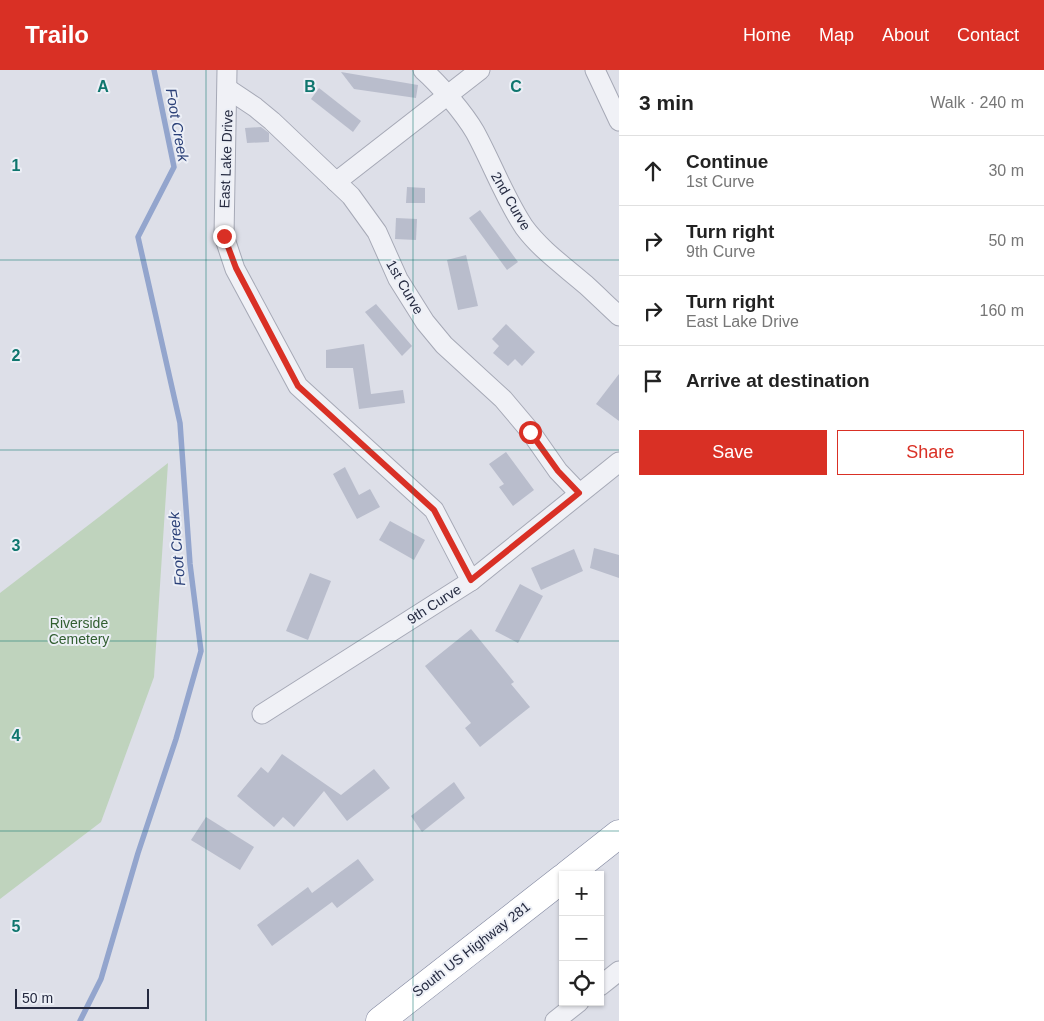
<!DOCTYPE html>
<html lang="en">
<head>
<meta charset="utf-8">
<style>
	body { margin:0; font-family:Helvetica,sans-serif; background:#f6f6f6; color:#222 }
	.controls { position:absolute; right:15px; bottom:15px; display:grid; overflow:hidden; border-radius:0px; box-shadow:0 1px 4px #0004 }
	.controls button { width:45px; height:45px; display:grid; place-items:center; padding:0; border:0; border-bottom:1px solid #e0e0e0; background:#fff; color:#222; font:25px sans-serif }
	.scale { position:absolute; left:15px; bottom:12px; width:134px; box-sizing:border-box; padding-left:5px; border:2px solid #252a40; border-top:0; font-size:14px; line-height:18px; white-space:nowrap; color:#252a40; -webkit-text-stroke:4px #eceff6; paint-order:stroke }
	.stop { position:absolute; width:15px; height:15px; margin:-11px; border:4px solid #d93025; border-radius:50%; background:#fff }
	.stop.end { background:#d93025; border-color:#fff; box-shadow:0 1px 5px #0008 }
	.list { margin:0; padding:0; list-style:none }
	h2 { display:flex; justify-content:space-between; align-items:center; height:65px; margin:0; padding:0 20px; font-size:21px }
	h2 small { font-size:16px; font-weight:400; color:#767676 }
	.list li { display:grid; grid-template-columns:32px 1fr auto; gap:15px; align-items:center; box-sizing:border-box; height:70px; padding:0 20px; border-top:1px solid #e0e0e0 }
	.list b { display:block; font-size:19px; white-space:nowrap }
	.list p { margin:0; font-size:16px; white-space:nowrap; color:#767676 }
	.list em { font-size:16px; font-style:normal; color:#767676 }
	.actions { display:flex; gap:10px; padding:15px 20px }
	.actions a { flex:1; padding:11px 0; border:1px solid #d93025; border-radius:0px; text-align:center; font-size:18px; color:#d93025 }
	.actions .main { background:#d93025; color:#fff }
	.icon { flex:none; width:28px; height:28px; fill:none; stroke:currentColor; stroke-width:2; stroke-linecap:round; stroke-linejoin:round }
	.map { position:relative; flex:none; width:619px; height:951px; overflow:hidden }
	header { display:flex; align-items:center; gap:30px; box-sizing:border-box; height:70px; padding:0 25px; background:#d93025; color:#fff }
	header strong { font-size:24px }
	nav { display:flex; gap:28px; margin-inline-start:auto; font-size:18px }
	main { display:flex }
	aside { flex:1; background:#fff }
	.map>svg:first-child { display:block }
	.green { fill:#bfd3bd }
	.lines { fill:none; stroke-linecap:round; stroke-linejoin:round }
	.stream { stroke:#93a5cd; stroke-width:5.5 }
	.building { fill:#b9bdcc }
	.minor-casing { stroke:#a6a9b6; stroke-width:21 }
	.highway-casing { stroke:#8389a1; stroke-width:29 }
	.minor { stroke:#f0f1f6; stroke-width:19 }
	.highway { stroke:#fff; stroke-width:28 }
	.route { stroke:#d93025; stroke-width:6 }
	.grid { fill:none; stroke:#0f766e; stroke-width:1; stroke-opacity:0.55 }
	.labels { text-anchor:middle; stroke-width:4; stroke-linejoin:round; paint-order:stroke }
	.street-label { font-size:14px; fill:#252a40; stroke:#eceff6 }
	.park-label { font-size:14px; fill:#315e30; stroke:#eceff6 }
	.water-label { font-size:15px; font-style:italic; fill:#2b4078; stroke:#eceff6 }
	.grid-label { font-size:16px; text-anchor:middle; font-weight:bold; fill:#0f766e; stroke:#eceff6; stroke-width:4; stroke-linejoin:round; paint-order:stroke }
</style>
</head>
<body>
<header>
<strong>Trailo</strong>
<nav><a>Home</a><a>Map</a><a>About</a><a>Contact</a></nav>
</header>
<main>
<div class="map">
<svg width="619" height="951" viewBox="0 0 619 951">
	<rect width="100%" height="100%" fill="#dddfe8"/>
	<!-- green -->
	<path class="green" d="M 168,393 L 154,607 L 101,752 L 0,829 L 0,523 L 99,447 Z"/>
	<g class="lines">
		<!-- stream -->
		<path class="stream" d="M 80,951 L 101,909 L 138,783 L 176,669 L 201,581 L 190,494 L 180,353 L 138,167 L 174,97 L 154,0"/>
	</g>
	<!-- building -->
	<g class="building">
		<path d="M 341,2 L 418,15 L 416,28 L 354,19 Z"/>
		<path d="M 319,18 L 361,51 L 353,62 L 311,29 Z"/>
		<path d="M 261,57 L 269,63 L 269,72 L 247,73 L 245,58 Z"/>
		<path d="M 407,117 L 425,118 L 425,133 L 406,133 Z"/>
		<path d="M 480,140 L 518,192 L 507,200 L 469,148 Z"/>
		<path d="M 396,148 L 417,149 L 416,170 L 395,169 Z"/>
		<path d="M 466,185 L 478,236 L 458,240 L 447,190 Z"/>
		<path d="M 376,234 L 412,276 L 402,286 L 365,242 Z"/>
		<path d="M 506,254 L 535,282 L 522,296 L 515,289 L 508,296 L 493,283 L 499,276 L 492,269 Z"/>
		<path d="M 364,274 L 371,324 L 403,320 L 405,333 L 359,339 L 353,298 L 326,298 L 326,280 Z"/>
		<path d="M 619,304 L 619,351 L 596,334 Z"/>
		<path d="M 506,382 L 534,420 L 513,436 L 499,417 L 504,414 L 489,394 Z"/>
		<path d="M 345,397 L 359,425 L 370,419 L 380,437 L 357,449 L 333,404 Z"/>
		<path d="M 390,451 L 425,470 L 414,490 L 379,470 Z"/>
		<path d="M 594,478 L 619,485 L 619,508 L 590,498 Z"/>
		<path d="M 574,479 L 583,501 L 541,520 L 531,498 Z"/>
		<path d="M 310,503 L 331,511 L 308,570 L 286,561 Z"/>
		<path d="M 520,514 L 543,526 L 518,573 L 495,561 Z"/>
		<path d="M 471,559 L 514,612 L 511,614 L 530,637 L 480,677 L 465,658 L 471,653 L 425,596 Z"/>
		<path d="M 282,684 L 341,725 L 374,699 L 390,718 L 347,751 L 324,721 L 294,757 L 283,747 L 274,757 L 237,726 L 261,697 L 268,703 Z"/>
		<path d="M 454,712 L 465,728 L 422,762 L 411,746 Z"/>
		<path d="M 206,747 L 254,777 L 240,800 L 191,770 Z"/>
		<path d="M 358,789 L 374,810 L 337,838 L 332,832 L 272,876 L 257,855 L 308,817 L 312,823 Z"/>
	</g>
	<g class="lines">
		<!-- minor casing -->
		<g class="minor-casing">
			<g id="minor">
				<path d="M 227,0 L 224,166 L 235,199 L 298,316 L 434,440 L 471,511"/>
				<path d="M 423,0 C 439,14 464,43 475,62 C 492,93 504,127 524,157 C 541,180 564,196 586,215 C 597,225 608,236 619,246"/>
				<path d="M 595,0 L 619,51"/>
				<path d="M 228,19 L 255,37 L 272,51 L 351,126 L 377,162 L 398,209 L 425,252 L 444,275 L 503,329 L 530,361 L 558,401 L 579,423"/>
				<path d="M 336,112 L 480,0"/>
				<path d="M 262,644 L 471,511 L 619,392"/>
				<path d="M 600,916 L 619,901"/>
				<path d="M 555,951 L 579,932"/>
			</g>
		</g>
		<!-- highway casing -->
		<g class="highway-casing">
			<g id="highway">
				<path d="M 567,805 L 619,764"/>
				<path d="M 380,951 L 563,808"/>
			</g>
		</g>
		<!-- minor -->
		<use href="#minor" class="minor"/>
		<!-- highway -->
		<use href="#highway" class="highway"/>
	</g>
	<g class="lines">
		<!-- route -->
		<path class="route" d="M 224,166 L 236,198 L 298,316 L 434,440 L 471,510 L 579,423 L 558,401 L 530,362"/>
	</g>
	<!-- grid -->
	<path class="grid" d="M 206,0 L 206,951M 413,0 L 413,951M 0,190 L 619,190M 0,380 L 619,380M 0,571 L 619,571M 0,761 L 619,761"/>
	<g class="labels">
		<!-- street labels -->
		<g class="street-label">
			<text transform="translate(226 89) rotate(-88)" y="5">East Lake Drive</text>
			<text transform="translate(511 131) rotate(60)" y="5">2nd Curve</text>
			<text transform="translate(405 217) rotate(60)" y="5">1st Curve</text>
			<text transform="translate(434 534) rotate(-33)" y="5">9th Curve</text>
			<text transform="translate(471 879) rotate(-38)" y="5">South US Highway 281</text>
		</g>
		<!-- park labels -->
		<g class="park-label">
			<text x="79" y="558">Riverside<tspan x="79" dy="16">Cemetery</tspan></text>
		</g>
		<!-- water labels -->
		<g class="water-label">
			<text transform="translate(177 55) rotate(80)" y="5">Foot Creek</text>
			<text transform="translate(177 479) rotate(-95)" y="5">Foot Creek</text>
		</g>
	</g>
	<g class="grid-label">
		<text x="103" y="22">A</text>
		<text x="310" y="22">B</text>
		<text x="516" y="22">C</text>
		<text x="16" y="101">1</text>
		<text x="16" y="291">2</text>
		<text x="16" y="481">3</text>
		<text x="16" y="671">4</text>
		<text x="16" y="862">5</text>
	</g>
</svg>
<div class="controls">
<button>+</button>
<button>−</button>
<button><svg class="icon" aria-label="locate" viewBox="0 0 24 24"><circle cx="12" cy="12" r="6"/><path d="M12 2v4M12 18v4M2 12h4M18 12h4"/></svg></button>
</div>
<div class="scale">50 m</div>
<div class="stop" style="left:530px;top:362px"></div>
<div class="stop end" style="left:224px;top:166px"></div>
</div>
<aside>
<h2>3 min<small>Walk · 240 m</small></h2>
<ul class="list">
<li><svg class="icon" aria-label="ahead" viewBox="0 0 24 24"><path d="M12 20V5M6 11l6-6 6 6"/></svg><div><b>Continue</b><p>1st Curve</p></div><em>30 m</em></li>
<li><svg class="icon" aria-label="right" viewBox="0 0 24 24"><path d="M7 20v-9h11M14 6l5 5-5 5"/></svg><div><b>Turn right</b><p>9th Curve</p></div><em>50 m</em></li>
<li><svg class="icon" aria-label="right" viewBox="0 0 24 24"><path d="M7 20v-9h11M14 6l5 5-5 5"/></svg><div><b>Turn right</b><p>East Lake Drive</p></div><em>160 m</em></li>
<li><svg class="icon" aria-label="arrive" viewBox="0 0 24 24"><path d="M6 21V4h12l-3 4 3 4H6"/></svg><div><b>Arrive at destination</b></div></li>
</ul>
<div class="actions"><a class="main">Save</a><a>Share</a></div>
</aside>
</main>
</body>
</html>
